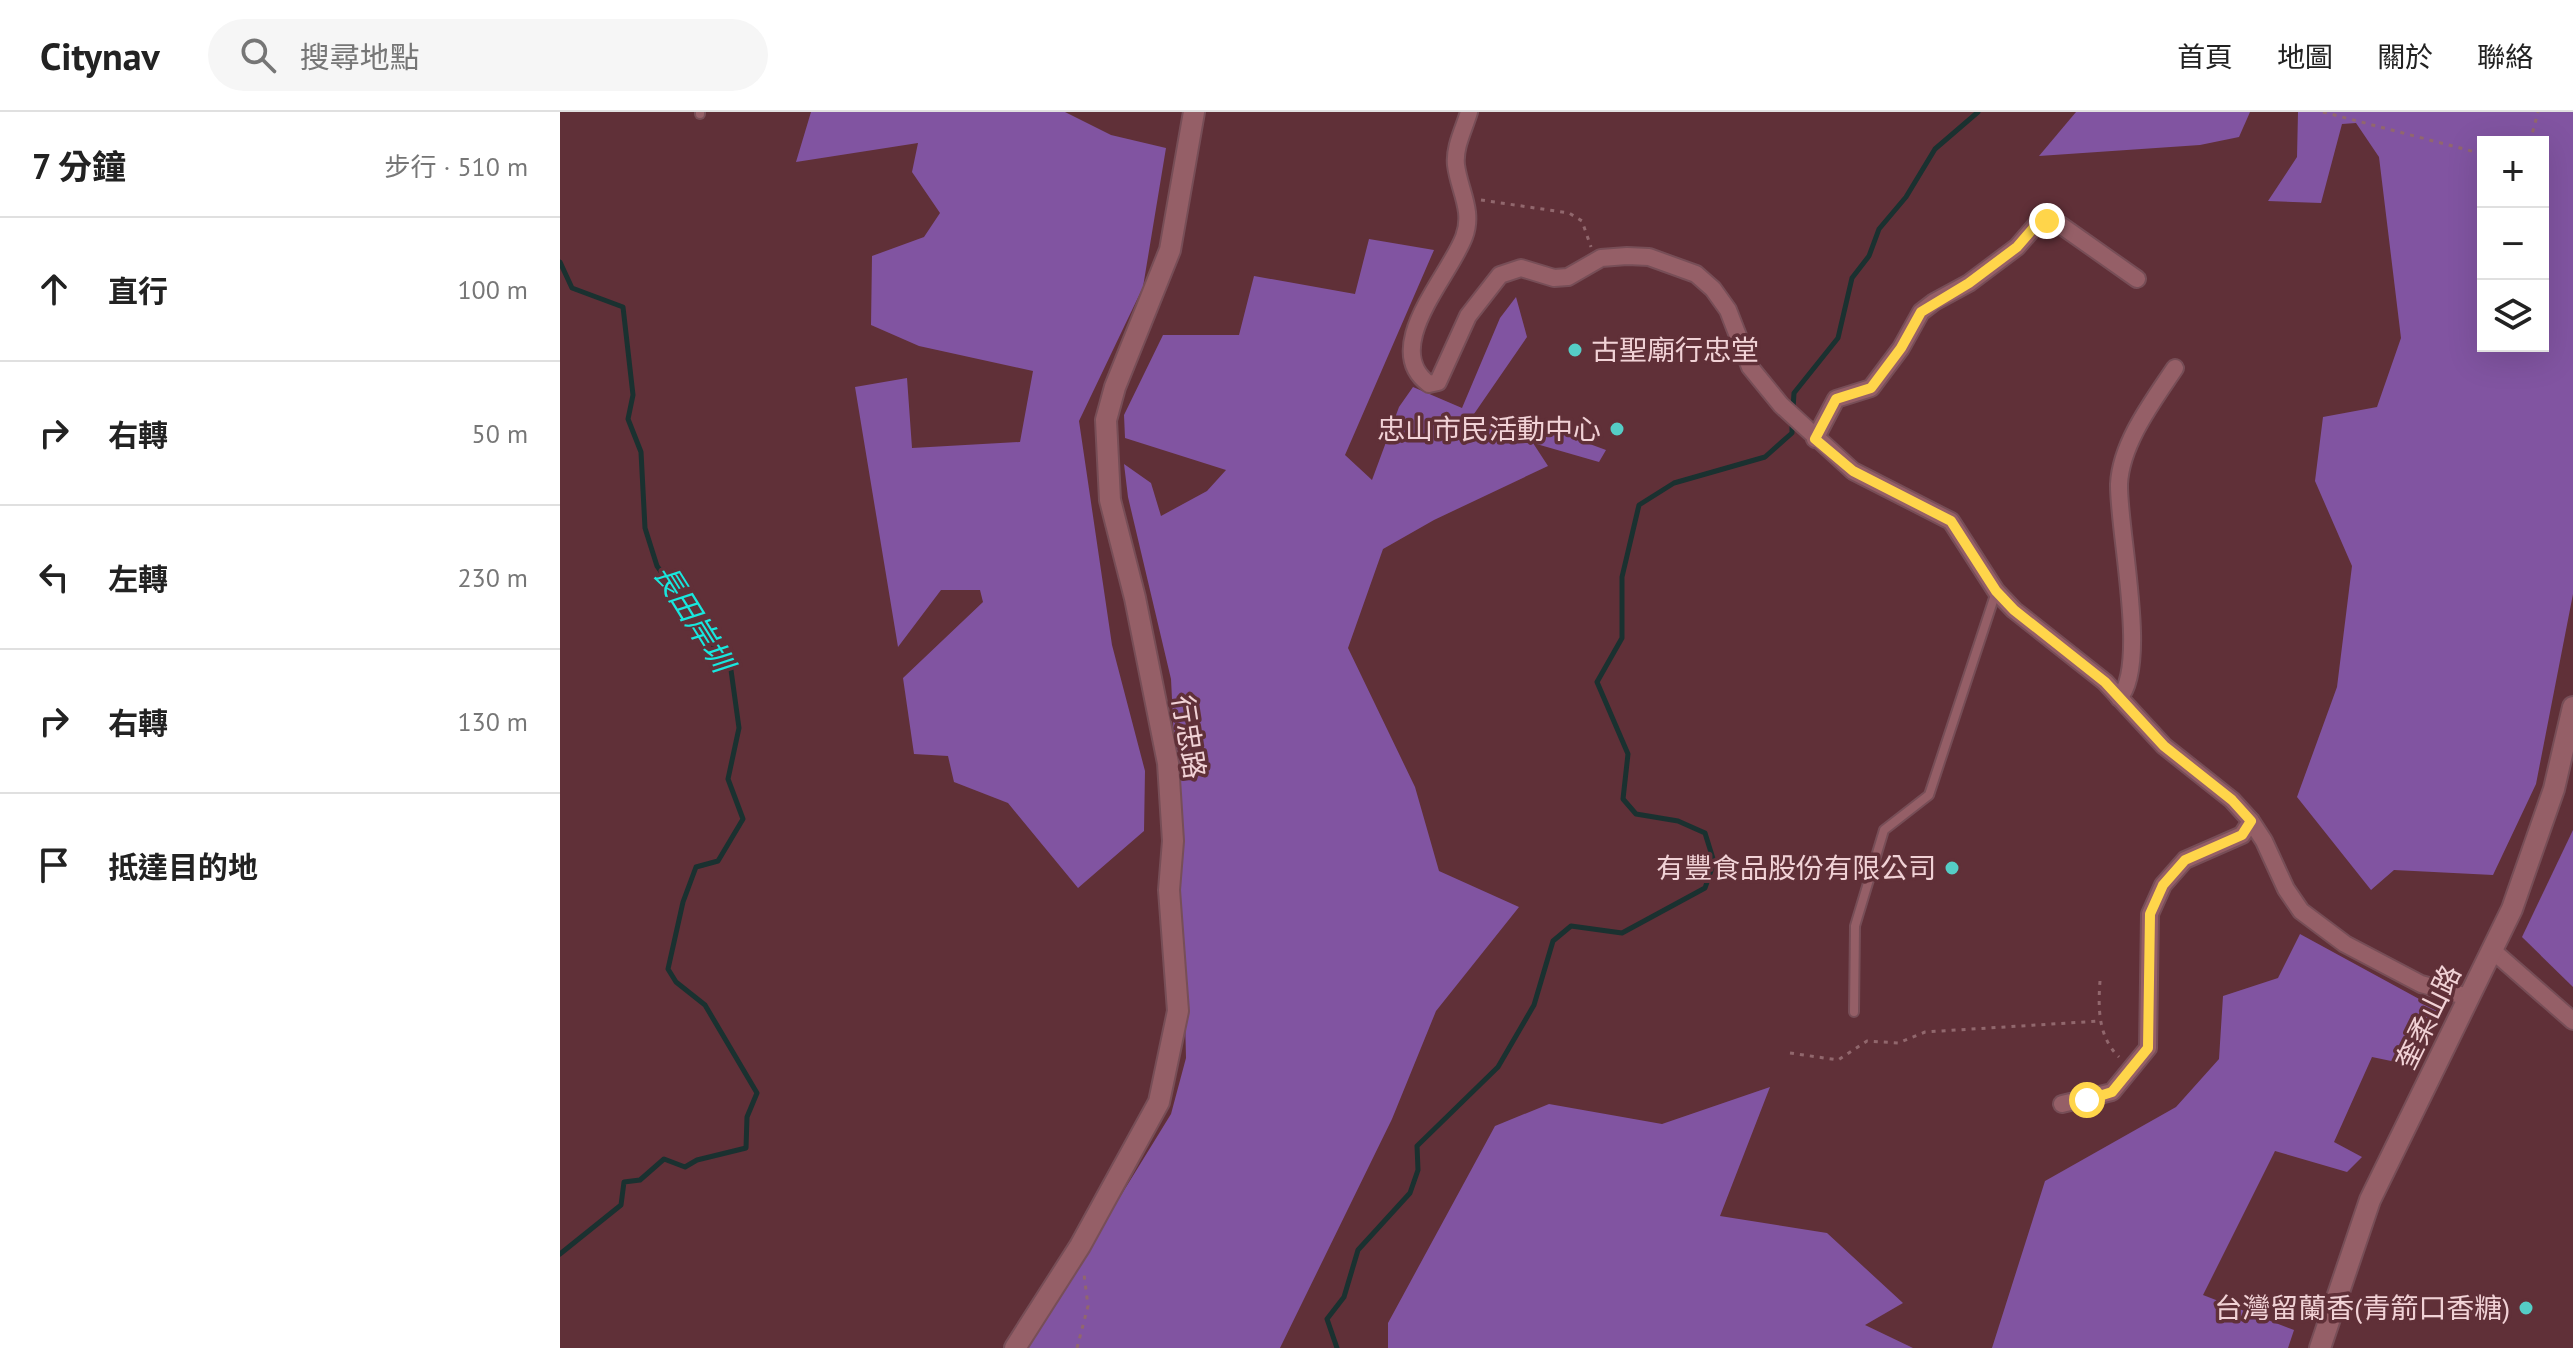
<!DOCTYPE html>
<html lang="zh-TW">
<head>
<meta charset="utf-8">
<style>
	body { margin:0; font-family:"PT Sans","Noto Sans TC",sans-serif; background:#f6f6f6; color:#222 }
	.controls { position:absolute; right:24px; top:24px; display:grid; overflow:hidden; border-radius:0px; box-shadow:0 8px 32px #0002 }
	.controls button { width:72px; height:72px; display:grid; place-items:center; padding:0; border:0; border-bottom:2px solid #e0e0e0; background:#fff; color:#222; font:40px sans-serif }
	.stop { position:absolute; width:24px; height:24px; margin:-18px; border:6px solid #ffd54a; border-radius:50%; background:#fff }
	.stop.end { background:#ffd54a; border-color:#fff; box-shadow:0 2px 8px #0008 }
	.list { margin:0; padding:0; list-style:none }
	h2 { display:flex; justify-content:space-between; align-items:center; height:104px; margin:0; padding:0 32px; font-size:34px }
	h2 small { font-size:26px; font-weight:400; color:#767676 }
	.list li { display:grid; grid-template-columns:52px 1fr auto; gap:24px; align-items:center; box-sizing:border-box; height:144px; padding:0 32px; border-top:2px solid #e0e0e0 }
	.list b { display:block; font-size:30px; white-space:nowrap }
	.list em { font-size:26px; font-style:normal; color:#767676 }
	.icon { flex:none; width:44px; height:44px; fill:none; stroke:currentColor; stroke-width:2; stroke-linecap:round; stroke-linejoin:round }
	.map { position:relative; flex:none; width:2013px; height:1236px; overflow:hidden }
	header { display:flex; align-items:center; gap:48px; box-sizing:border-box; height:112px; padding:0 40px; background:#fff; border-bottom:2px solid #e0e0e0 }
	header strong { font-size:38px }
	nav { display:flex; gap:44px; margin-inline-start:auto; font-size:28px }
	.search { width:560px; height:72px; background:#f6f6f6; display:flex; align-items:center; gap:20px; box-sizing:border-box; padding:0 28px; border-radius:44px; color:#767676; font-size:30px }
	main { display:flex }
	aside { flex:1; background:#fff }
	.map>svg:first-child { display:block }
	.green { fill:#8154a1; fill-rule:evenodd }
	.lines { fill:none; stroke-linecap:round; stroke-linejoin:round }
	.stream { stroke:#1a3130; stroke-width:5 }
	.service-casing { stroke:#774e57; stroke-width:12 }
	.minor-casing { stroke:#774e57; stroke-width:20 }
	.tertiary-casing { stroke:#774e57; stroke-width:24 }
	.path { stroke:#91676d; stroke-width:3; stroke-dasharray:4 6; stroke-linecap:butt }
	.service { stroke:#955f67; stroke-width:8 }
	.minor { stroke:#955f67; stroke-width:16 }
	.tertiary { stroke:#955f67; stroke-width:20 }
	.route { stroke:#ffd54a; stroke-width:10 }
	.poi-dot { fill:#55cdc6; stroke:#603038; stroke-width:3 }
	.labels { text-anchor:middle; stroke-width:7; stroke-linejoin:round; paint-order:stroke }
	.poi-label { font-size:28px; fill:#f1d2d6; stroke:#603038; text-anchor:end }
	.street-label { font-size:28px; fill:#f1d2d6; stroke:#603038 }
	.water-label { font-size:30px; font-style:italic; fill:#18e7de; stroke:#603038 }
</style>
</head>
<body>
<header>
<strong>Citynav</strong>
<div class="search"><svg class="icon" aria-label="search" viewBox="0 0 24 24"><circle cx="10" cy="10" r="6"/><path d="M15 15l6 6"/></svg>搜尋地點</div>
<nav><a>首頁</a><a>地圖</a><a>關於</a><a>聯絡</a></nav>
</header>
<main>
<aside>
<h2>7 分鐘<small>步行 · 510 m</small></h2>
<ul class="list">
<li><svg class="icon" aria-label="ahead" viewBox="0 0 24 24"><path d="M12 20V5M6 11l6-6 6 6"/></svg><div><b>直行</b></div><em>100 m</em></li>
<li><svg class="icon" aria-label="right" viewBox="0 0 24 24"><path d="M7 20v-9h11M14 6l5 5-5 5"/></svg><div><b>右轉</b></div><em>50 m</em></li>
<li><svg class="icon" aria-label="left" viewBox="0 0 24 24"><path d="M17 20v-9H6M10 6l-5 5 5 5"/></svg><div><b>左轉</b></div><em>230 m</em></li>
<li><svg class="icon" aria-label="right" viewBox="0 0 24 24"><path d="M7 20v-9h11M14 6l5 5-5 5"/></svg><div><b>右轉</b></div><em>130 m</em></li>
<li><svg class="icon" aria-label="arrive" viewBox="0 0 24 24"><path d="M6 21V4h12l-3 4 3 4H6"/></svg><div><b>抵達目的地</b></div></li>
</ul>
</aside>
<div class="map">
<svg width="2013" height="1236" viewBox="0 0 2013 1236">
	<rect width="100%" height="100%" fill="#603038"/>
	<!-- green -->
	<g class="green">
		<path d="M 251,0 L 505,0 L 551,23 L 606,36 L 583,175 L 519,309 L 552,533 L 585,659 L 584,719 L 518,776 L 448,691 L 394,670 L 388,644 L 354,642 L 343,566 L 423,490 L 420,478 L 381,478 L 338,535 L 295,275 L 347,266 L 352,336 L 460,330 L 473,259 L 359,234 L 311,213 L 312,144 L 364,125 L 380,101 L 352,60 L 358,31 L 236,50 Z"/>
		<path d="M 1516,0 L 1690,0 L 1679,25 L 1640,33 L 1479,44 Z"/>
		<path d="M 1738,0 L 2013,0 L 2013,482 L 1976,672 L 1933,763 L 1834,758 L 1811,778 L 1737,685 L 1777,575 L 1792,454 L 1755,369 L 1763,305 L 1817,295 L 1841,226 L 1819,45 L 1796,11 L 1782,12 L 1761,91 L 1708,89 L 1737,45 ZM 1923,30 L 1983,30 L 1983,234 L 1923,234 Z"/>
		<path d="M 809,127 L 874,138 L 785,343 L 812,368 L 839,295 L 853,275 L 902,296 L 940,206 L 956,185 L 967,225 L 905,315 L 962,307 L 1046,338 L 1039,350 L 973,331 L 988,354 L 874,408 L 823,437 L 788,536 L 855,675 L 879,759 L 959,795 L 876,899 L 832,1007 L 720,1236 L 467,1236 L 611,1002 L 626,946 L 625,903 L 607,796 L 617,688 L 611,567 L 568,385 L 564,352 L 591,371 L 601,404 L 647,379 L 666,358 L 565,326 L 564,303 L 603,223 L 679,223 L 694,164 L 795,182 Z"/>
		<path d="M 2013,718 L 2013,875 L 1962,825 Z"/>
		<path d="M 1740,822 L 1883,900 L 1855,954 L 1812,945 L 1774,1030 L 1802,1045 L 1787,1060 L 1715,1039 L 1643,1183 L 1734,1218 L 1728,1236 L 1432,1236 L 1485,1069 L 1616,995 L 1659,947 L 1663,884 L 1718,866 Z"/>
		<path d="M 1210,975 L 1160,1104 L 1267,1121 L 1343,1191 L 1305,1213 L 1353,1236 L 828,1236 L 828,1211 L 935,1014 L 989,992 L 1102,1012 Z"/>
	</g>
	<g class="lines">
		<!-- stream -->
		<g class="stream">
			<path d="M 0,150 L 12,176 L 63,195 L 73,283 L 68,307 L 81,340 L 85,416 L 97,454 L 171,558 L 179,616 L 168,667 L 183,707 L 158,749 L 136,755 L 123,790 L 108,857 L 116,870 L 145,893 L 197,981 L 187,1005 L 186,1036 L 137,1048 L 125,1055 L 104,1047 L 80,1068 L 64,1070 L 61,1093 L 0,1142"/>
			<path d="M 1233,297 L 1234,281 L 1278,226 L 1292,166 L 1309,144 L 1319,117 L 1346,85 L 1375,37 L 1418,0"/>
			<path d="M 777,1236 L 767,1207 L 784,1185 L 798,1138 L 850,1081 L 858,1058 L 857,1034 L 938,955 L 974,893 L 993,829 L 1011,814 L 1062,821 L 1145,776 L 1154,750 L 1145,721 L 1118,709 L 1076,702 L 1063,687 L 1068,642 L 1037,570 L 1062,526 L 1062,465 L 1079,393 L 1114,371 L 1205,345 L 1232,321 L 1232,311"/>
		</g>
		<!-- service casing -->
		<g class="service-casing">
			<g id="service">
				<path d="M 140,2 L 140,0"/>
				<path d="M 1294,900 L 1295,814 L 1324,718 L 1369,683 L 1436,480"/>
			</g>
		</g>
		<!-- minor casing -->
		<g class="minor-casing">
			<g id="minor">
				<path d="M 909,0 C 904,17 894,35 896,53 C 899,78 914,99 904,125 C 889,165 820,236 869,272 L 878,270 L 908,204 L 940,163 L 961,156 L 994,166 L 1008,165 L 1041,146 L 1067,144 L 1089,145 L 1136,162 L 1153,177 L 1168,198 L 1190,255 L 1221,293 L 1293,359 L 1391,409 L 1436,479 L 1454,498 L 1545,570 L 1604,634 L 1672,688 L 1691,709 L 1704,729 L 1726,777 L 1741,799 L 1785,832 L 1861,872 L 1908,885"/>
				<path d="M 1255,327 L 1276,287 L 1311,276 L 1341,236 L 1361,200 L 1374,190 L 1409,171 L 1457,135 L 1476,113 L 1487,109 L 1499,112 L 1577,167"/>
				<path d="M 1559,586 C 1589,554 1558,418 1559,372 C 1561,331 1593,289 1615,256"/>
				<path d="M 1932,838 L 2013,909"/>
				<path d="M 1502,992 L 1552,980 L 1588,936 L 1590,802 L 1603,773 L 1625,748 L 1682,723 L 1691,709"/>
			</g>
		</g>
		<!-- tertiary casing -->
		<g class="tertiary-casing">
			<g id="tertiary">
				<path d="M 455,1236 L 520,1134 L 599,990 L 618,899 L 609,778 L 613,729 L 608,651 L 575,486 L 550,388 L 546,308 L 555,275 L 610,138 L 634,0"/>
				<path d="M 1760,1236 L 1810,1088 L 1952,797 L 1994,677 L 2013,595"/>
			</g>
		</g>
		<!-- path -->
		<g class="path">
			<path d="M 1763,0 L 1923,42"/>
			<path d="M 1970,30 L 1978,0"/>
			<path d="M 921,88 L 1009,101 L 1022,109 L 1031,135"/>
			<path d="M 1540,869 C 1538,896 1538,925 1559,945"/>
			<path d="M 1230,941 L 1278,948 L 1307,929 L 1338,931 L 1365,920 L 1541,909"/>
			<path d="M 517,1236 L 528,1194 L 524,1162"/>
		</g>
		<!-- service -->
		<use href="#service" class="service"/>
		<!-- minor -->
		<use href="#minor" class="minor"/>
		<!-- tertiary -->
		<use href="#tertiary" class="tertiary"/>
	</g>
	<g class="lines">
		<!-- route -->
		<path class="route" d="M 1487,109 L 1476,113 L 1457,135 L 1409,171 L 1361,200 L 1341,236 L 1311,276 L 1276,287 L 1255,327 L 1293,359 L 1391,409 L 1436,479 L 1454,498 L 1545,570 L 1604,634 L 1672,688 L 1691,709 L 1682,723 L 1625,748 L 1603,773 L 1590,802 L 1588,936 L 1552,980 L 1527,988"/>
	</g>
	<!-- markers -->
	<g class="poi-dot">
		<circle cx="1015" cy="238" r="8"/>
		<circle cx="1057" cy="317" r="8"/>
		<circle cx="1392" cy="756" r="8"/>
		<circle cx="1966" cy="1196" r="8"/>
	</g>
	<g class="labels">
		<!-- poi labels -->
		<g class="poi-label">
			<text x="1031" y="248" text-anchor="start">古聖廟行忠堂</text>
			<text x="1041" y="327">忠山市民活動中心</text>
			<text x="1376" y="766">有豐食品股份有限公司</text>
			<text x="1950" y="1206">台灣留蘭香(青箭口香糖)</text>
		</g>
		<!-- street labels -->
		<g class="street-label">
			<text transform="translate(629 625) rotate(81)" y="10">行忠路</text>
			<text transform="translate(1868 905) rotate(-64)" y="10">奎柔山路</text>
		</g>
		<!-- water labels -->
		<g class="water-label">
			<text transform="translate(133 506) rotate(58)" y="10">長田岸圳</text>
		</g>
	</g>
</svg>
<div class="controls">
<button>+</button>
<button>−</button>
<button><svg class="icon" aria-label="layers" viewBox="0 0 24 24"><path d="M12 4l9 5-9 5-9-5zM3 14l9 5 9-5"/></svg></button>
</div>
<div class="stop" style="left:1527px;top:988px"></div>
<div class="stop end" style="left:1487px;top:109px"></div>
</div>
</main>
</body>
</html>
